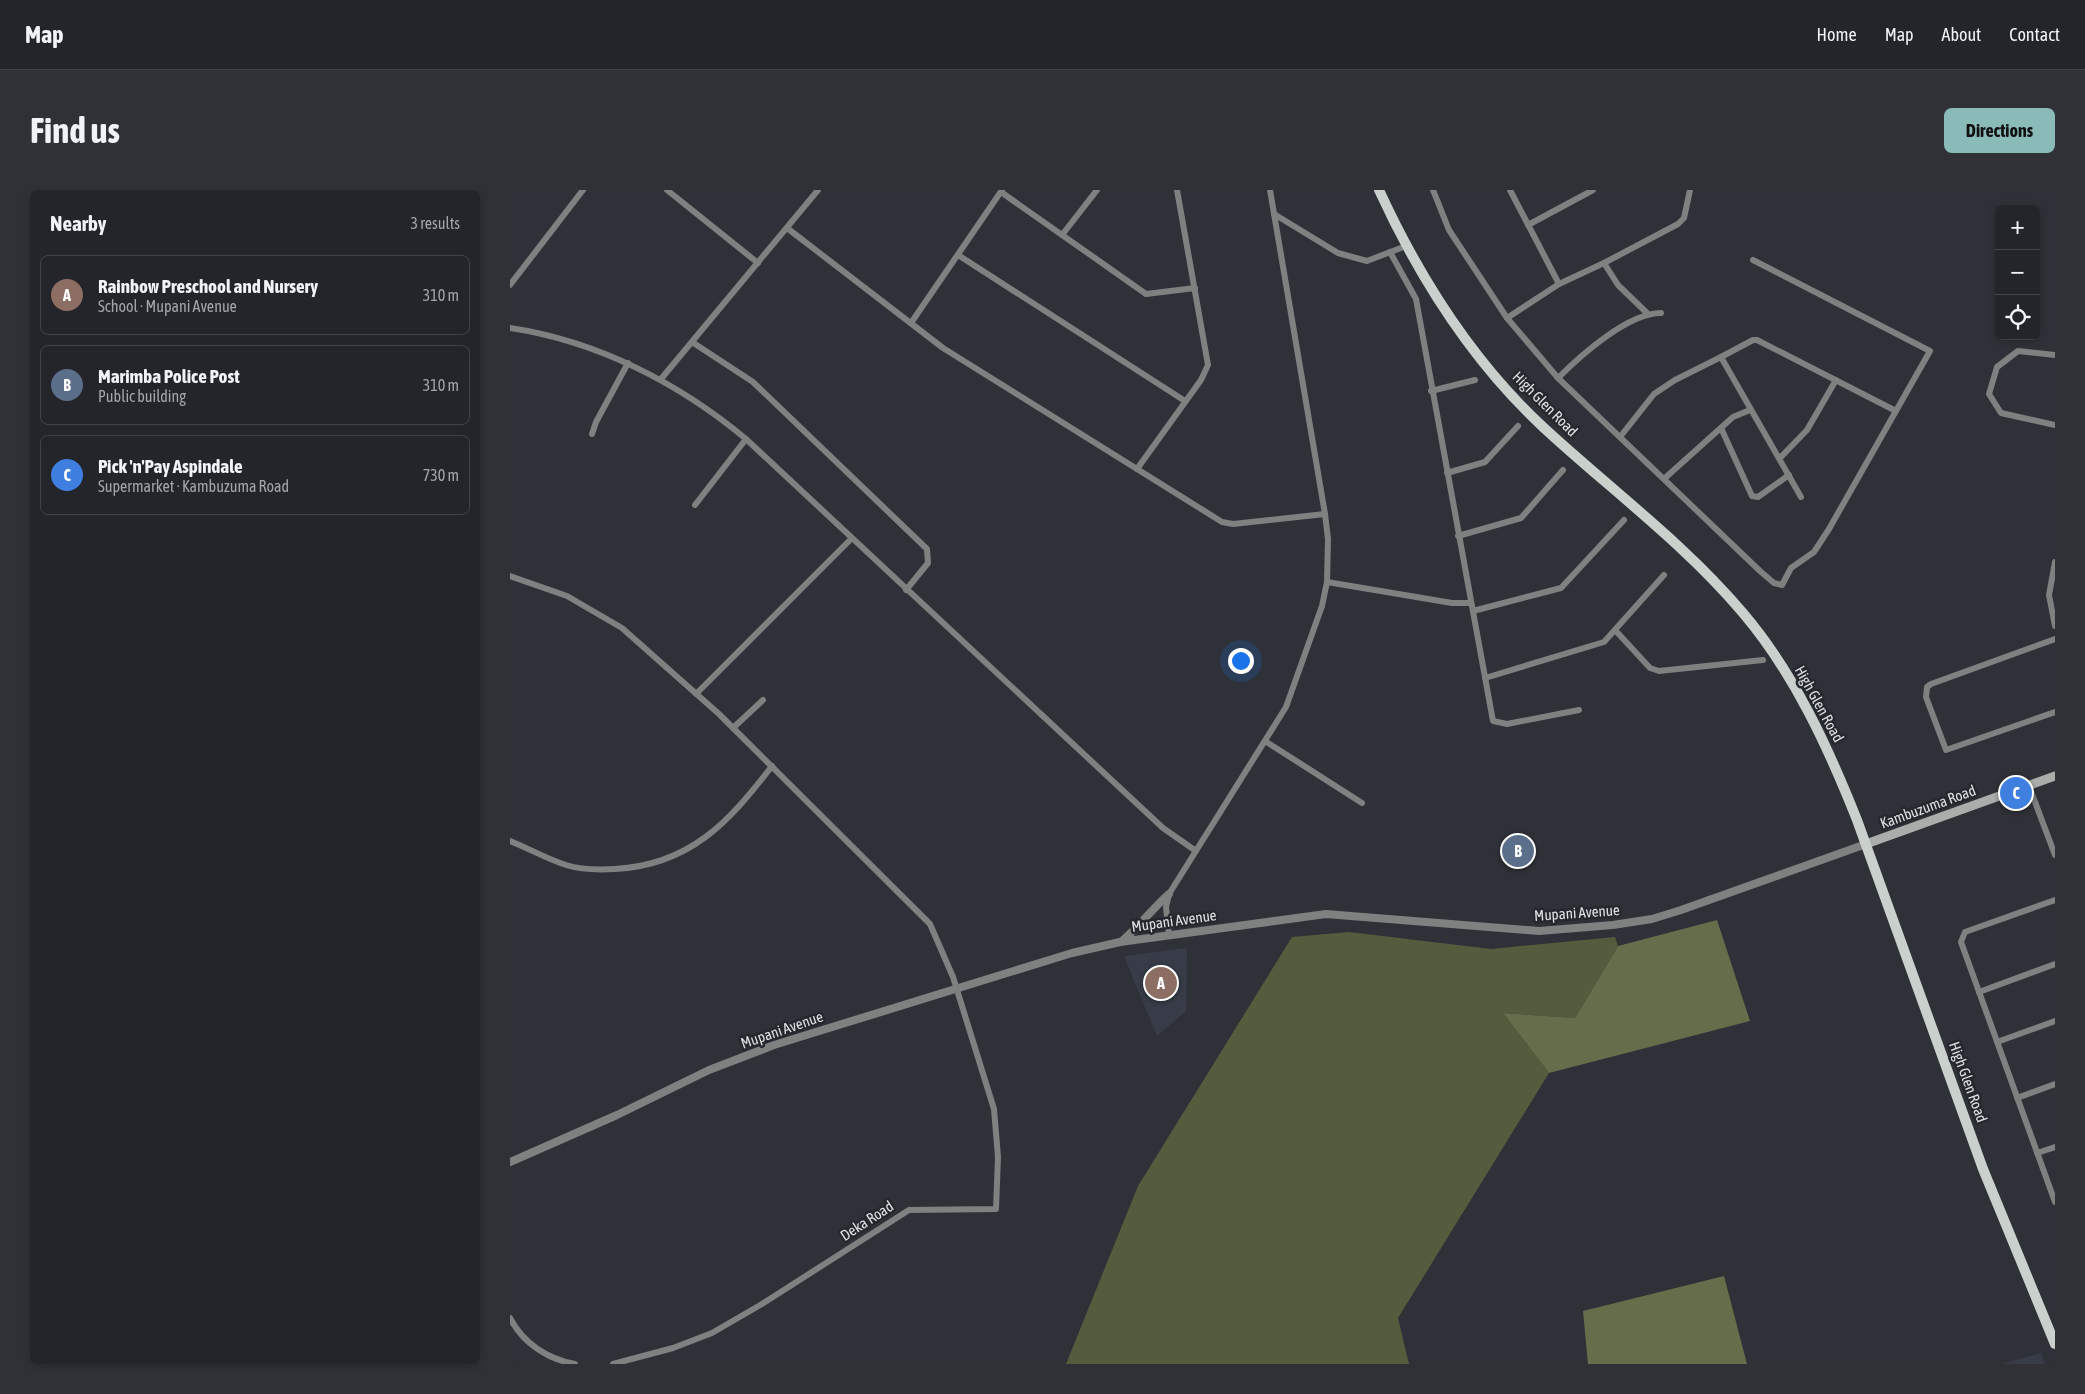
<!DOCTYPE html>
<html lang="en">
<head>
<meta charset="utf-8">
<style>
	body { margin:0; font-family:"Asap Condensed",sans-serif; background:#2f3136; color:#f1f3f6 }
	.controls { position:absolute; right:15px; top:15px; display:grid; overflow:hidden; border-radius:8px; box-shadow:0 2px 8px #0003 }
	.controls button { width:45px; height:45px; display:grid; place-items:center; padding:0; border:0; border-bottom:1px solid #404247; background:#23252a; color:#f1f3f6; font:25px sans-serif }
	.you { position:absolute; left:730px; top:470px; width:18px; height:18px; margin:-12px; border:4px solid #fff; border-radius:50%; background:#1a73e8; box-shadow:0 0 0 8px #1a73e833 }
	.badge { display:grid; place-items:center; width:32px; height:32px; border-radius:50%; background:#8bbbb9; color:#fff; font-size:16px; font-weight:700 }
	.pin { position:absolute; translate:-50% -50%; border:2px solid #fff; box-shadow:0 1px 5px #0006 }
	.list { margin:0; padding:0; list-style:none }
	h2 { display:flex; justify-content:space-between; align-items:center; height:65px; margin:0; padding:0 20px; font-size:21px }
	h2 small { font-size:16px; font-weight:400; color:#a3a5a8 }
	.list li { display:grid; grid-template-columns:32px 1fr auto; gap:15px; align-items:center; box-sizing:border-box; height:80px; margin:0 10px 10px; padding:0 10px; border:1px solid #404247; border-radius:8px }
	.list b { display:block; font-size:19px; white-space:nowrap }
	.list p { margin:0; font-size:16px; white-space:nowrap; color:#a3a5a8 }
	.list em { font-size:16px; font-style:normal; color:#a3a5a8 }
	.icon { flex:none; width:28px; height:28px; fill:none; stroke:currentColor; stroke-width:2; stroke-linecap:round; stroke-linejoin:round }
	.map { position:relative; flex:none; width:1545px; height:1174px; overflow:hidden; border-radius:8px }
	header { display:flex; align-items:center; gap:30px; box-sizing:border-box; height:70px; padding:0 25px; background:#23252a; border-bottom:1px solid #404247 }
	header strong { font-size:24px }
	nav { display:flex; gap:28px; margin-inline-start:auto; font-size:18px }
	.intro { display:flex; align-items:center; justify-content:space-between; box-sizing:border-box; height:120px; padding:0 30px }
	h1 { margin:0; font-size:35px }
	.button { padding:12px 22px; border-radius:8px; background:#8bbbb9; color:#111; font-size:18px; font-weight:700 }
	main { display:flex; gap:30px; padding:0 30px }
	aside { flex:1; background:#23252a; border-radius:8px; box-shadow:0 2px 8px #0003 }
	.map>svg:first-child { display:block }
	.built { fill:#373c48 }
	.green { fill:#555b3d }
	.forest { fill:#666d4b }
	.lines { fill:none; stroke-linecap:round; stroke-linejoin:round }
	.minor { stroke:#7e817f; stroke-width:6 }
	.tertiary { stroke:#7e817f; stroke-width:8 }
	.secondary { stroke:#a9aeaa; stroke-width:9 }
	.primary { stroke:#cad1cc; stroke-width:10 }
	.labels { text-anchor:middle; stroke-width:5; stroke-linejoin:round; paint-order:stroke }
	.street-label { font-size:15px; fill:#dee0e4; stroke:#25282e }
</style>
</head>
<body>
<header>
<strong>Map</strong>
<nav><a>Home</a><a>Map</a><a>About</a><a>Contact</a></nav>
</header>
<div class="intro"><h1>Find us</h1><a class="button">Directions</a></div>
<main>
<aside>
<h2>Nearby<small>3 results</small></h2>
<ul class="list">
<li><span class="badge" style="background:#8d6e63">A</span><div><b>Rainbow Preschool and Nursery</b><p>School · Mupani Avenue</p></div><em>310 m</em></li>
<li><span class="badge" style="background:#5c6f8a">B</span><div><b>Marimba Police Post</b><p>Public building</p></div><em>310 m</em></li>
<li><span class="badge" style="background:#3f7fe0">C</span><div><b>Pick 'n'Pay Aspindale</b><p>Supermarket · Kambuzuma Road</p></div><em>730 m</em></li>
</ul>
</aside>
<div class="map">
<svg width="1545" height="1174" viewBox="0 0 1545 1174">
	<rect width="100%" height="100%" fill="#2f3138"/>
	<!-- built -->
	<g class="built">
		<path d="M 677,758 L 676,821 L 647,846 L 614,766 Z"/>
		<path d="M 1531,1163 L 1535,1174 L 1492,1174 Z"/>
	</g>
	<!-- green -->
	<path class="green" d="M 839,742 L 981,759 L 1105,747 L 1108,756 L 1065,828 L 993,823 L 1039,883 L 888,1128 L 899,1174 L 556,1174 L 628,996 L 782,747 Z"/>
	<!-- forest -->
	<g class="forest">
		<path d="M 1207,730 L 1240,831 L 1039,883 L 993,823 L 1065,828 L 1108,756 Z"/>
		<path d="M 1214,1086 L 1237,1174 L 1078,1174 L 1073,1121 Z"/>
	</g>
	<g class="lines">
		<!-- minor -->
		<g class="minor">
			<path d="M 157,0 L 248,73"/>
			<path d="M 923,0 L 939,40 L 997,128 L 1048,188 L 1250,381 L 1264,393 L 1272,395 L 1281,378 L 1304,362 L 1319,339 L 1420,161 L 1243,70"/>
			<path d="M 1000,0 L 1049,94"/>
			<path d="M 491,2 L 636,104 L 685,98"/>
			<path d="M 764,24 L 828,63 L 857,71 L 896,56"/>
			<path d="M 1018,35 L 1083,0"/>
			<path d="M 277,38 L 433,158 L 712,332 L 723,334 L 815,324"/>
			<path d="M 552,45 L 587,0"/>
			<path d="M 880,62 L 906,109 L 983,531 L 997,534 L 1069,520"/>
			<path d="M 448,65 L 675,211"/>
			<path d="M 1094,73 L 1108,95 L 1137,123"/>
			<path d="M 0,95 L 73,0"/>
			<path d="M 997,128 L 1049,94 L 1094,73 L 1168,34 L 1174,28 L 1180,0"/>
			<path d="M 401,133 L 492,0"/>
			<path d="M 0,138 C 87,151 169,193 236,249 L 653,638 L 686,661"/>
			<path d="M 182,152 L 243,192 L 417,359 L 418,373 L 396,400"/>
			<path d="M 1545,165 L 1508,161 L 1487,177 L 1479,204 L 1491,223 L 1545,235"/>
			<path d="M 1048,188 C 1071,165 1118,123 1151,123"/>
			<path d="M 151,189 L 308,0"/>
			<path d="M 921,201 L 965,190"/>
			<path d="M 1211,238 L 1242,306 L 1248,307 L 1279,285"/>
			<path d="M 82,244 L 86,232 L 118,173"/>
			<path d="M 1110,247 L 1144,204 L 1165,190 L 1211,167"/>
			<path d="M 1270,268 L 1297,240 L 1326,190"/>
			<path d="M 627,279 L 691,190 L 698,175 L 667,0"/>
			<path d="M 937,283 L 975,272 L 1008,236"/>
			<path d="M 1155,288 L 1223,227 L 1240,220"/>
			<path d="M 1291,307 L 1211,167 L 1243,150 L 1247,150 L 1386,221"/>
			<path d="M 185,315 L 236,249"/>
			<path d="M 948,346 L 1011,328 L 1053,280"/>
			<path d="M 1545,372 L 1539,405 L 1545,436"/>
			<path d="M 0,386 L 57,406 L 112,438 L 209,524 L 420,734 L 443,787 L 484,919 L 488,967 L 486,1019 L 399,1020 L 252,1114 L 202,1143 L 163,1158 L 103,1174"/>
			<path d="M 817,392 L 942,413 L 961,413"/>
			<path d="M 963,421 L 1051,398 L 1114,330"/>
			<path d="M 1105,440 L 1140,478 L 1149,481 L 1253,470"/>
			<path d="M 1545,449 L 1421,494 L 1417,497 L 1416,507 L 1436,560 L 1545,522"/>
			<path d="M 975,488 L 1094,452 L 1154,385"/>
			<path d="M 186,504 L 341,349"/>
			<path d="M 223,538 L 253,510"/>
			<path d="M 755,551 L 852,613"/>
			<path d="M 1519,596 L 1545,665"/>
			<path d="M 0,651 C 18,658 37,669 56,675 C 72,680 89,680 105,679 C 180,675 219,632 262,576"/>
			<path d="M 1545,710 L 1455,742 L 1451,752 L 1545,1012"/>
			<path d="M 659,745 L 656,717 L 659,704 L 776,517 L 812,416 L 817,392 L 818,349 L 815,324 L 760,0"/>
			<path d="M 1469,802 L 1545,774"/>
			<path d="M 1487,852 L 1545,831"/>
			<path d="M 1507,908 L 1545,894"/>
			<path d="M 1527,963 L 1545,957"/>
			<path d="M 0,1128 C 13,1153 37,1169 65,1174"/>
		</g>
		<!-- tertiary -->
		<g class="tertiary">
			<path d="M 612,751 C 629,737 642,719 659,704"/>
			<path d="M 0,972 L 107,925 L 199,880 L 264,855 L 562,763 L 610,752 L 816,724 L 1029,741 L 1103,735 L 1142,729 L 1171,720 L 1356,654"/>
		</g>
		<!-- secondary -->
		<path class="secondary" d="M 1356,654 L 1545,586"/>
		<!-- primary -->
		<path class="primary" d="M 869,0 C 909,87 962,171 1033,237 C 1100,299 1174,353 1233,423 C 1284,483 1318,557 1347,630 L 1473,979 L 1545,1154"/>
	</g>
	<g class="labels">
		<!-- street labels -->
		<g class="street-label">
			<text transform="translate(1035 214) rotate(45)" y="5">High Glen Road</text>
			<text transform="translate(1309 514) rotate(61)" y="5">High Glen Road</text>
			<text transform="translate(1418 617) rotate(-20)" y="5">Kambuzuma Road</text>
			<text transform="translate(1067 723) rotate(-4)" y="5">Mupani Avenue</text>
			<text transform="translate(664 731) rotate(-8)" y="5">Mupani Avenue</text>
			<text transform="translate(272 840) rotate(-19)" y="5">Mupani Avenue</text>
			<text transform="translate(1458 892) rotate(70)" y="5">High Glen Road</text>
			<text transform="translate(357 1031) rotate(-33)" y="5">Deka Road</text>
		</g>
	</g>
</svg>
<div class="controls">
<button>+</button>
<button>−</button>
<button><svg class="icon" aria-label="locate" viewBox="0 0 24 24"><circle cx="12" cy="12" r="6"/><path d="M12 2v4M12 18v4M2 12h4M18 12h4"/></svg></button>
</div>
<div class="you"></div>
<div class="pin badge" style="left:651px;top:793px;background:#8d6e63">A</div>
<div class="pin badge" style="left:1008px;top:661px;background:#5c6f8a">B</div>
<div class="pin badge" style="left:1506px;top:603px;background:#3f7fe0">C</div>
</div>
</main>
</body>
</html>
